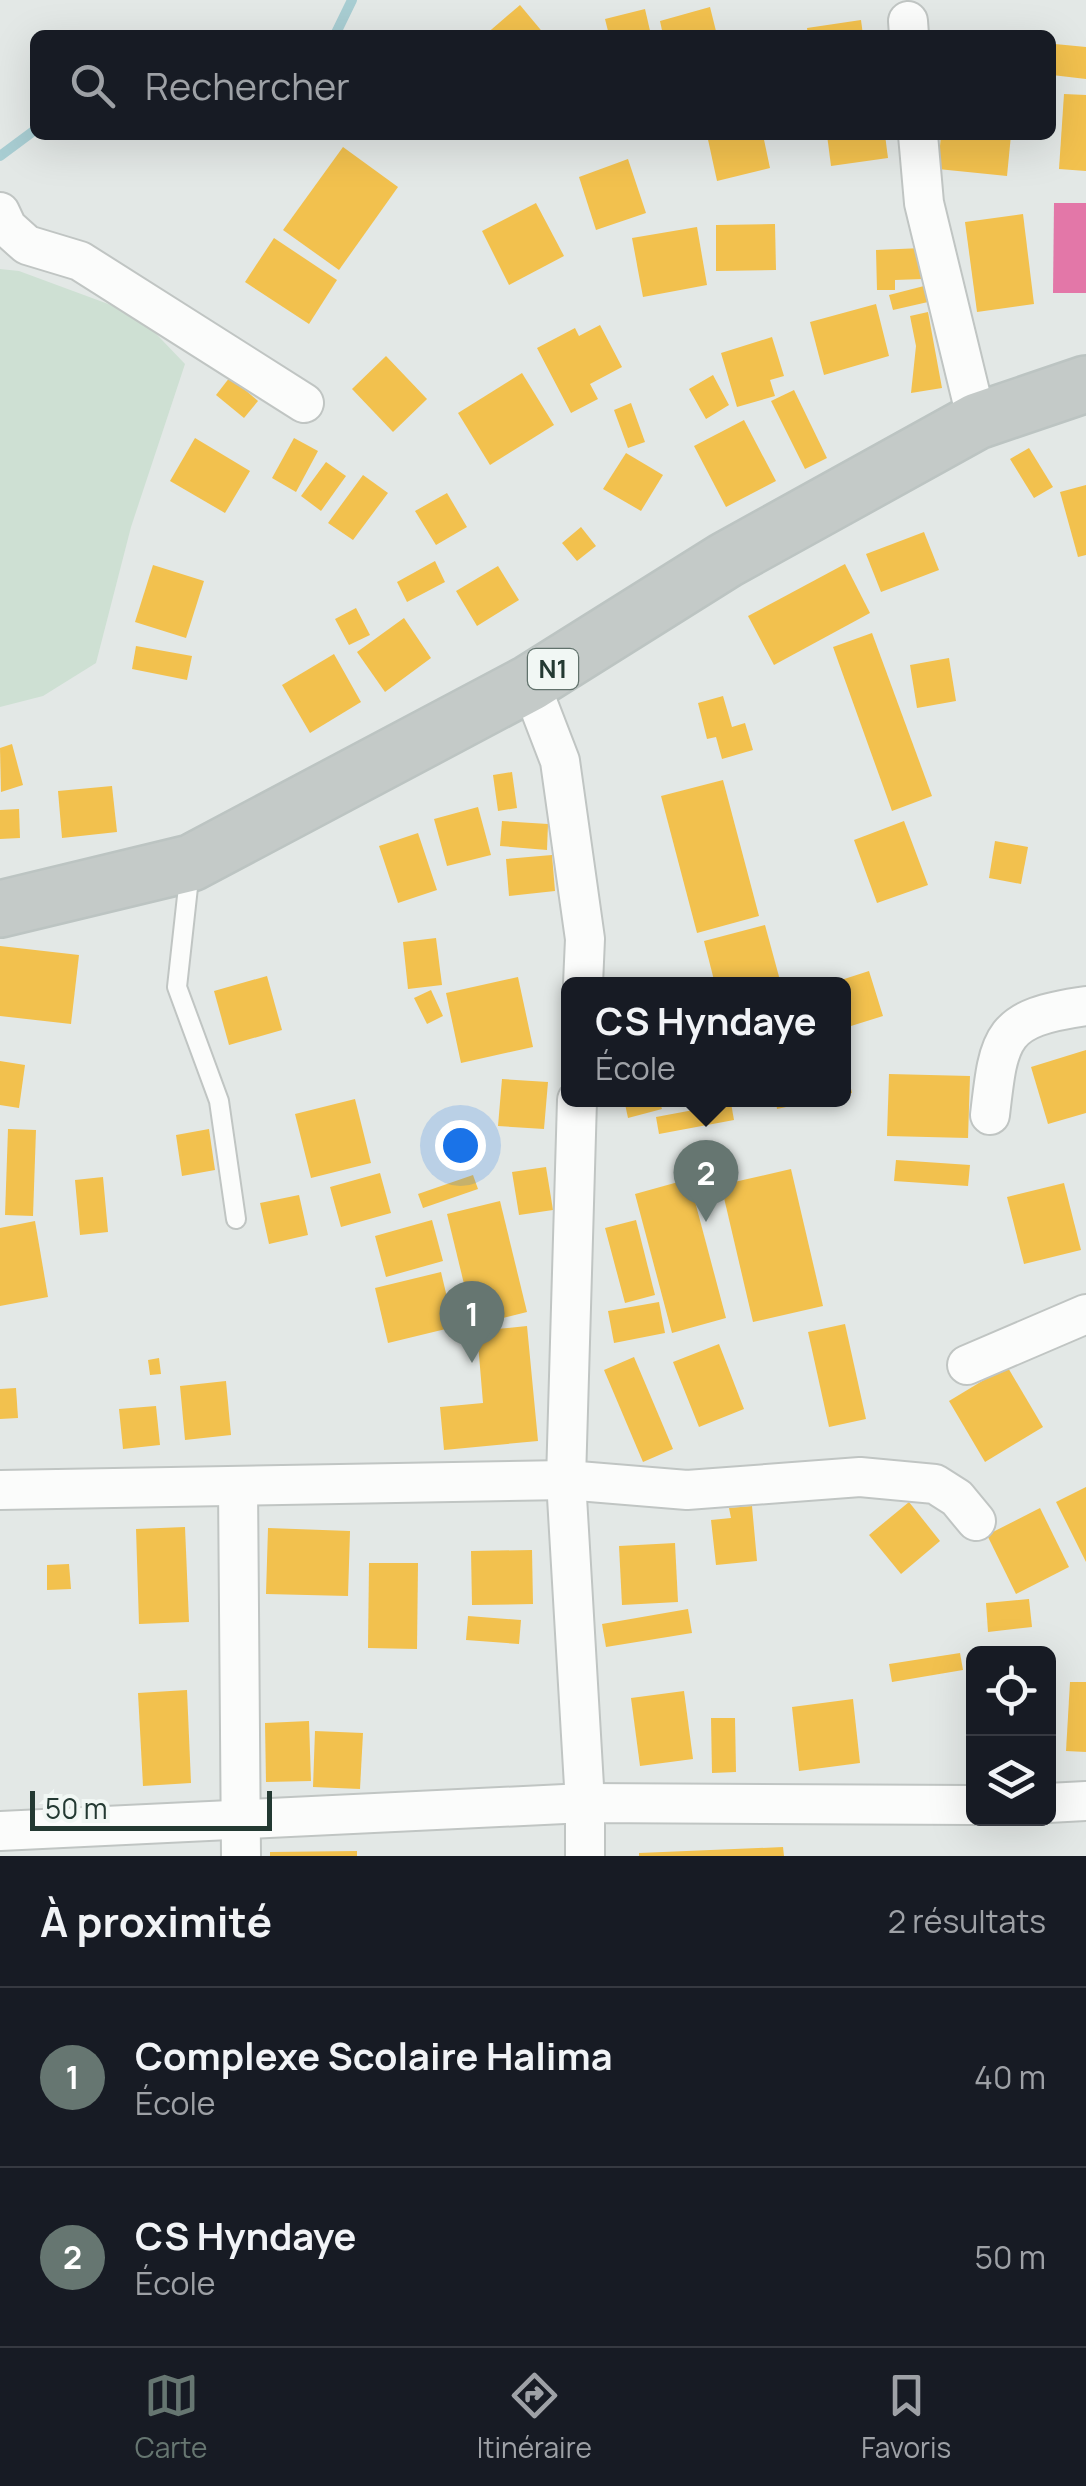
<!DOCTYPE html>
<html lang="fr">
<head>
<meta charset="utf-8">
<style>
	body { margin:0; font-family:Manrope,sans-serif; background:#242831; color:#f1f3f6 }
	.controls { position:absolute; right:30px; bottom:30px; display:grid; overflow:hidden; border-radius:15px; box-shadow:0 10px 40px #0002 }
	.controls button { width:90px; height:90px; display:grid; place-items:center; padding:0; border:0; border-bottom:2px solid #363941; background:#171b24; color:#f1f3f6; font:50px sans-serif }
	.scale { position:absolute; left:30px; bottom:25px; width:242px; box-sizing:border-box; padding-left:10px; border:5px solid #233932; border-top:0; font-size:28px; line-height:35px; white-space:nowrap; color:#233932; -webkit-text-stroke:8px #f1f7f4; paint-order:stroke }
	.you { position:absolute; left:460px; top:1145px; width:35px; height:35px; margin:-25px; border:8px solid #fff; border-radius:50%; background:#1a73e8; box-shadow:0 0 0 15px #1a73e833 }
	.badge { display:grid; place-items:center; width:65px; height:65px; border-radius:50%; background:#667671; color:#fff; font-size:32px; font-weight:700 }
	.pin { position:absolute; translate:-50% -82px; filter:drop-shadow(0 2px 5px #0008) }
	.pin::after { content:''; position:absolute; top:52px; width:35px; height:30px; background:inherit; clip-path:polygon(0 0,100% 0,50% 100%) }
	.popup { position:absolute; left:561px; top:977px; width:290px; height:130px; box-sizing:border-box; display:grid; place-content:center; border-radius:15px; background:#171b24; filter:drop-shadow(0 2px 8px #0005); font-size:32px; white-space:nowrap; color:#9ea1a6 }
	.popup b { font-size:38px; color:#f1f3f6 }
	.popup::after { content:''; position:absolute; left:50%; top:100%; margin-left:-20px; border:20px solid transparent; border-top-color:#171b24 }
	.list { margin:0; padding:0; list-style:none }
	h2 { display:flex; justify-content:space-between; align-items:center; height:130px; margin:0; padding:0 40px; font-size:42px }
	h2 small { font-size:32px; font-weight:400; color:#9ea1a6 }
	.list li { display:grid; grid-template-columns:65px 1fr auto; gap:30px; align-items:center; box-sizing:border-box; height:180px; padding:0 40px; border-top:2px solid #363941 }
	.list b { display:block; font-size:38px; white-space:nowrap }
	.list p { margin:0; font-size:32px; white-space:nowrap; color:#9ea1a6 }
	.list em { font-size:32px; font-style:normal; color:#9ea1a6 }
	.icon { flex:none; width:55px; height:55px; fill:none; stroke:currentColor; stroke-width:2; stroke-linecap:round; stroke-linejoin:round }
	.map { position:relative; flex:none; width:1086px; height:1856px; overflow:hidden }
	.search { position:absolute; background:#171b24; box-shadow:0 10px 40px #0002; left:30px; right:30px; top:30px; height:110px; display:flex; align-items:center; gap:25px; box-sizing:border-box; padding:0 35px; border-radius:15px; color:#9ea1a6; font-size:38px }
	.sheet { height:490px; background:#171b24 }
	nav { display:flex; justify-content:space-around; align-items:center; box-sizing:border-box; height:140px; border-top:2px solid #363941; background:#171b24; font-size:28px; color:#9ea1a6 }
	nav a { display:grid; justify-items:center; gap:5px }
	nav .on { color:#667671 }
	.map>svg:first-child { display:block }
	.green { fill:#cee0d3 }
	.homes { fill:#f2c14e }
	.health { fill:#e377a8 }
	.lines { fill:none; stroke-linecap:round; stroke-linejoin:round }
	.stream { stroke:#a8cdd2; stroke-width:10 }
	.service-casing { stroke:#c0c5c3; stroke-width:22 }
	.minor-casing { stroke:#c0c5c3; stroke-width:42 }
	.trunk-casing { stroke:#bcc4c2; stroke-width:60 }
	.service { stroke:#fbfcfb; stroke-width:18 }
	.minor { stroke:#fbfcfb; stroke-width:38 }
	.trunk { stroke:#c4cac8; stroke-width:55 }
	.labels { text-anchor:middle; stroke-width:10; stroke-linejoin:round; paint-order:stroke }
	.shield { fill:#f1f7f4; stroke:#61726c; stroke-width:2.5 }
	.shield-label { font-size:25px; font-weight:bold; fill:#233932 }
</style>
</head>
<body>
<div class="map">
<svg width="1086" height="1856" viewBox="0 0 1086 1856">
	<rect width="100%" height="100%" fill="#e3e8e6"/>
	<!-- green -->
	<path class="green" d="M 0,269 L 19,271 L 138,315 L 185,364 L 131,527 L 96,663 L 43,696 L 0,707 Z"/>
	<!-- homes -->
	<g class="homes">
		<path d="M 520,5 L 545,35 L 485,35 Z"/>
		<path d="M 710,7 L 717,35 L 663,35 L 660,21 Z"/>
		<path d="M 645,9 L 651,35 L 609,35 L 605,19 Z"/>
		<path d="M 861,20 L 863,35 L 808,35 L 807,28 Z"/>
		<path d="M 1055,44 L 1086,47 L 1086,79 L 1052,75 Z"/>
		<path d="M 1064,94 L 1086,95 L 1086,171 L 1059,169 Z"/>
		<path d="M 707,135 L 763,135 L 770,168 L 717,181 Z"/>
		<path d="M 827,135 L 885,135 L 888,158 L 831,166 Z"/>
		<path d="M 941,135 L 1011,135 L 1007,176 L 938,169 Z"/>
		<path d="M 343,147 L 398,187 L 339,270 L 283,230 Z"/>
		<path d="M 628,159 L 646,213 L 596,230 L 579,177 Z"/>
		<path d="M 536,203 L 564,256 L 509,285 L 482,231 Z"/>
		<path d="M 1023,214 L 1034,304 L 977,312 L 965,222 Z"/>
		<path d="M 775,224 L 776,270 L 716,271 L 716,225 Z"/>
		<path d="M 697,227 L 707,285 L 643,297 L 632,238 Z"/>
		<path d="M 274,238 L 337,280 L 309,324 L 245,282 Z"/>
		<path d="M 922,248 L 923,279 L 895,280 L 895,290 L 877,290 L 876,250 Z"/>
		<path d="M 924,286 L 928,302 L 893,310 L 889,295 Z"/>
		<path d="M 876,304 L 889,356 L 824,375 L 810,322 Z"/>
		<path d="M 928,312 L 942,388 L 911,393 L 916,346 L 910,316 Z"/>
		<path d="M 600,325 L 622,367 L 590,384 L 598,399 L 571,413 L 537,348 L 575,328 L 579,336 Z"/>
		<path d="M 772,337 L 784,376 L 770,380 L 775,396 L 737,407 L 721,353 Z"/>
		<path d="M 386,356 L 427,399 L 393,432 L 352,389 Z"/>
		<path d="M 522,373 L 554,425 L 490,465 L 458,413 Z"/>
		<path d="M 713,375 L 729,405 L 706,419 L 689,389 Z"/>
		<path d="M 230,377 L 258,401 L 244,418 L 216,395 Z"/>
		<path d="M 794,390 L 827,458 L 805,469 L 771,401 Z"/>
		<path d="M 631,403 L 645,442 L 628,448 L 614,410 Z"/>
		<path d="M 744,420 L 776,481 L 726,507 L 694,446 Z"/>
		<path d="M 195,438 L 250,471 L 225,513 L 170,481 Z"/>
		<path d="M 294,438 L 318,451 L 296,492 L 272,478 Z"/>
		<path d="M 1029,448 L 1053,487 L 1034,498 L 1010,459 Z"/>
		<path d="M 626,453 L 663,475 L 641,511 L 603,489 Z"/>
		<path d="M 326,462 L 346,476 L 321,511 L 301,496 Z"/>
		<path d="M 363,475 L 388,493 L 353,540 L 328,523 Z"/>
		<path d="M 1086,485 L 1086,555 L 1078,557 L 1060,492 Z"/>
		<path d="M 447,493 L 467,527 L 436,545 L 415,511 Z"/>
		<path d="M 581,527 L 596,546 L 577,561 L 562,543 Z"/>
		<path d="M 924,532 L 939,570 L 881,592 L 866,554 Z"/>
		<path d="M 435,561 L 445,582 L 407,602 L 397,582 Z"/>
		<path d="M 845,564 L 870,613 L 774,665 L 748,616 Z"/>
		<path d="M 153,565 L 204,581 L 186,638 L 135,622 Z"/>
		<path d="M 498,566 L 519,600 L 477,626 L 456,591 Z"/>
		<path d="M 356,608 L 370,635 L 349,645 L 335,619 Z"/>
		<path d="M 404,618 L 431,658 L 385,692 L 357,652 Z"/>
		<path d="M 872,633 L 932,796 L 892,811 L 833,647 Z"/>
		<path d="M 136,646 L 192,656 L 187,680 L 132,669 Z"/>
		<path d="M 334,654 L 361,702 L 310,733 L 282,685 Z"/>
		<path d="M 949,658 L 956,701 L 917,708 L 910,665 Z"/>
		<path d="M 723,696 L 732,727 L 745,723 L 753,750 L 722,759 L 716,737 L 707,739 L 698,703 Z"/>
		<path d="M 12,744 L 23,785 L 1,792 L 0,748 Z"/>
		<path d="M 512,772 L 517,808 L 498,811 L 493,775 Z"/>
		<path d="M 723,780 L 759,916 L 697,933 L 661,796 Z"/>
		<path d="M 112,786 L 117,832 L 62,838 L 58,791 Z"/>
		<path d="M 478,807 L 491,855 L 447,866 L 434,819 Z"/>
		<path d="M 19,809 L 20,838 L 0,839 L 0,810 Z"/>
		<path d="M 502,821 L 548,824 L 547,850 L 500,846 Z"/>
		<path d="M 904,821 L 928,885 L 877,903 L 854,840 Z"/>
		<path d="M 418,833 L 437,890 L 398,903 L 379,846 Z"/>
		<path d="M 995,841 L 1028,847 L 1021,884 L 989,878 Z"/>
		<path d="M 552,855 L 555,891 L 509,896 L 506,859 Z"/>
		<path d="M 765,925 L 781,984 L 715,984 L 704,941 Z"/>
		<path d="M 436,938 L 442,985 L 408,989 L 403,942 Z"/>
		<path d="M 0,946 L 79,955 L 71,1024 L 0,1016 Z"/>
		<path d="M 869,971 L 883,1016 L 851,1026 L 844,1000 L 844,984 L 838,981 Z"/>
		<path d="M 267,976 L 282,1030 L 229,1045 L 214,991 Z"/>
		<path d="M 518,977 L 533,1047 L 461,1063 L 446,993 Z"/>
		<path d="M 431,990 L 443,1016 L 427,1024 L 414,998 Z"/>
		<path d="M 1086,1050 L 1086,1113 L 1048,1124 L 1031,1067 Z"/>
		<path d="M 844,1058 L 852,1093 L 844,1095 Z"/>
		<path d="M 0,1061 L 25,1065 L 19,1108 L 0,1105 Z"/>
		<path d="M 889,1074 L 970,1076 L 968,1138 L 887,1136 Z"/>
		<path d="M 502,1079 L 548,1082 L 544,1129 L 498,1126 Z"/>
		<path d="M 355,1099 L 371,1163 L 311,1178 L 295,1114 Z"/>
		<path d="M 641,1100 L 659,1100 L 662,1109 L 628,1118 L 625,1104 Z"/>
		<path d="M 776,1100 L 813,1100 L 813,1101 L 777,1109 Z"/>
		<path d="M 731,1103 L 734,1120 L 659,1134 L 656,1117 Z"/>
		<path d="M 8,1129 L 36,1130 L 33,1216 L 5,1215 Z"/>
		<path d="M 209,1129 L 215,1170 L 182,1176 L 176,1135 Z"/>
		<path d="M 896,1160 L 970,1165 L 968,1186 L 894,1181 Z"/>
		<path d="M 546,1167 L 553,1210 L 519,1215 L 512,1172 Z"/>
		<path d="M 791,1169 L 823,1306 L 753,1322 L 721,1185 Z"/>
		<path d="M 380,1173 L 391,1213 L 341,1227 L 330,1187 Z"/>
		<path d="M 473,1175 L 478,1189 L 423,1208 L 418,1194 Z"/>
		<path d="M 103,1177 L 108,1232 L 80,1235 L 75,1180 Z"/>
		<path d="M 689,1179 L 726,1318 L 672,1333 L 635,1194 Z"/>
		<path d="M 1064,1183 L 1081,1250 L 1024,1264 L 1007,1197 Z"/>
		<path d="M 299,1195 L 308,1235 L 269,1244 L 260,1203 Z"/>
		<path d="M 500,1201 L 527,1312 L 474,1325 L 447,1214 Z"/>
		<path d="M 432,1220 L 443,1261 L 386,1277 L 375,1236 Z"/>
		<path d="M 636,1220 L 655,1295 L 625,1303 L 605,1228 Z"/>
		<path d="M 35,1221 L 48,1297 L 0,1306 L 0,1228 Z"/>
		<path d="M 441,1272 L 454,1327 L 388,1343 L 375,1288 Z"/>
		<path d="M 659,1302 L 665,1333 L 614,1343 L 608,1311 Z"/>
		<path d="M 845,1324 L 866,1419 L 829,1427 L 808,1332 Z"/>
		<path d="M 527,1326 L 538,1441 L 444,1450 L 440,1407 L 483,1403 L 477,1331 Z"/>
		<path d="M 719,1344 L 744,1409 L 699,1427 L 673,1362 Z"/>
		<path d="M 634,1357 L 673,1449 L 643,1462 L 604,1370 Z"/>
		<path d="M 159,1358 L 161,1374 L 150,1375 L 148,1360 Z"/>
		<path d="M 1007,1366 L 1043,1427 L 985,1462 L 949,1401 Z"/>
		<path d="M 226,1381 L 231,1435 L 185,1440 L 180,1386 Z"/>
		<path d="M 16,1388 L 18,1418 L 0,1419 L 0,1389 Z"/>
		<path d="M 156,1406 L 160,1445 L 123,1449 L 119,1409 Z"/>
		<path d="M 1086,1487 L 1086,1562 L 1056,1502 Z"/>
		<path d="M 909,1502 L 940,1541 L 901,1574 L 869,1535 Z"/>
		<path d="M 752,1506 L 757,1561 L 716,1565 L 711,1520 L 731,1518 L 729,1508 Z"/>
		<path d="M 1040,1508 L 1069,1567 L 1016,1594 L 987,1535 Z"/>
		<path d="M 185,1527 L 189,1622 L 139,1624 L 136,1529 Z"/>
		<path d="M 268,1528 L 350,1531 L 348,1596 L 266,1594 Z"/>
		<path d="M 675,1543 L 678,1602 L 622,1605 L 619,1546 Z"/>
		<path d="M 532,1550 L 533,1604 L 472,1605 L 471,1551 Z"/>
		<path d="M 369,1563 L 418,1563 L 417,1649 L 368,1648 Z"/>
		<path d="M 69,1564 L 71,1589 L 47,1590 L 47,1565 Z"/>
		<path d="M 1029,1599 L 1032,1627 L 988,1632 L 986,1603 Z"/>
		<path d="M 688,1609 L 692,1633 L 606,1647 L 602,1624 Z"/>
		<path d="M 468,1616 L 521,1620 L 519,1644 L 466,1640 Z"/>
		<path d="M 1039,1648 L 1039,1654 L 1010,1654 L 1010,1651 Z"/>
		<path d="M 960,1653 L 963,1670 L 892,1682 L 889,1664 Z"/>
		<path d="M 1070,1682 L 1086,1682 L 1086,1752 L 1066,1751 Z"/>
		<path d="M 187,1690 L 191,1783 L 143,1786 L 138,1693 Z"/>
		<path d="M 684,1691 L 693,1759 L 640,1766 L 631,1698 Z"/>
		<path d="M 853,1699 L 860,1763 L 799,1771 L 792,1707 Z"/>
		<path d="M 711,1718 L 735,1718 L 736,1772 L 712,1773 Z"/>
		<path d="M 309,1721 L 311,1781 L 266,1782 L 265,1723 Z"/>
		<path d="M 315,1731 L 363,1733 L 360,1789 L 313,1787 Z"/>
		<path d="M 783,1847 L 784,1856 L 639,1856 L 639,1853 Z"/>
		<path d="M 357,1851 L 357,1856 L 270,1856 L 270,1852 Z"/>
	</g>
	<!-- health -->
	<path class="health" d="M 1054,203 L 1086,203 L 1086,293 L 1053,293 Z"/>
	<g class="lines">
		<!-- stream -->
		<g class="stream">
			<path d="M 335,35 L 352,0"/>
			<path d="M 0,156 L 35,130"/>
		</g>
		<!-- service casing -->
		<g class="service-casing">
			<path id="service" d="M 190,869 L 177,987 L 219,1101 L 236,1219"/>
		</g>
		<!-- minor casing -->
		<g class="minor-casing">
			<g id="minor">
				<path d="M 908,21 L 909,35"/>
				<path d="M 918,135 L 924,203 L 977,421"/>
				<path d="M 0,212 L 7,227 L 27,245 L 80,261 L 304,403"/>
				<path d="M 530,683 L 560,761 L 585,939 L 583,984"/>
				<path d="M 577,1100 L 566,1480 L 585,1803 L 585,1856"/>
				<path d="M 990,1115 C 999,1035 1001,1018 1086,1006"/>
				<path d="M 967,1365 L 1086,1314"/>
				<path d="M 238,1486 L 241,1856"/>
				<path d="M 0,1490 L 566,1480 L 687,1490 L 860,1477 L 935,1484 L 957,1498 L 976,1521"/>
				<path d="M 1048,1803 L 1086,1801"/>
				<path d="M 0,1831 L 585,1803 L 974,1805"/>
			</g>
		</g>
		<!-- trunk casing -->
		<g class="trunk-casing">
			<path id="trunk" d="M 0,909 L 191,863 L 530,683 L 726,560 L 977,421 L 1086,384"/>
		</g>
		<!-- service -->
		<use href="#service" class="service"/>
		<!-- minor -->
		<use href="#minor" class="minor"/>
		<!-- trunk -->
		<use href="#trunk" class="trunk"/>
	</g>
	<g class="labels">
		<!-- shield labels -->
		<rect class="shield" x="528" y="649" width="50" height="40" rx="8"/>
		<g class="shield-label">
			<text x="553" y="678">N1</text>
		</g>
	</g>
</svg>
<div class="controls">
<button><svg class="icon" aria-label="locate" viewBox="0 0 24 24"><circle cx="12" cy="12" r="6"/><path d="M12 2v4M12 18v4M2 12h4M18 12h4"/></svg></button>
<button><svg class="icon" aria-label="layers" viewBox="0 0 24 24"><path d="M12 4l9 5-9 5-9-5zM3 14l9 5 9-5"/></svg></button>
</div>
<div class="scale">50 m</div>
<div class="you"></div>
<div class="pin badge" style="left:472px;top:1363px">1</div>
<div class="pin badge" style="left:706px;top:1222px">2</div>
<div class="popup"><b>CS Hyndaye</b>École</div>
<div class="search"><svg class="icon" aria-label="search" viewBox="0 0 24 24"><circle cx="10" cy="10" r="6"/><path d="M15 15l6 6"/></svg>Rechercher</div>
</div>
<section class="sheet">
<h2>À proximité<small>2 résultats</small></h2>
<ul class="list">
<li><span class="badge">1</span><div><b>Complexe Scolaire Halima</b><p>École</p></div><em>40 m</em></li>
<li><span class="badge">2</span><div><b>CS Hyndaye</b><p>École</p></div><em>50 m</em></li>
</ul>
</section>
<nav>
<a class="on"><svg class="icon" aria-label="map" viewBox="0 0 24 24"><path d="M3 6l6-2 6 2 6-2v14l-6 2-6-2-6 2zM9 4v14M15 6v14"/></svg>Carte</a>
<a><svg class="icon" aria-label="directions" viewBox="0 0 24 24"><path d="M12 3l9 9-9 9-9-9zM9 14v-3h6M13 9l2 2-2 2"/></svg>Itinéraire</a>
<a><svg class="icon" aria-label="saved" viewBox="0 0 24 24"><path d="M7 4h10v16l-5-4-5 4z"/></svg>Favoris</a>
</nav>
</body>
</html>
